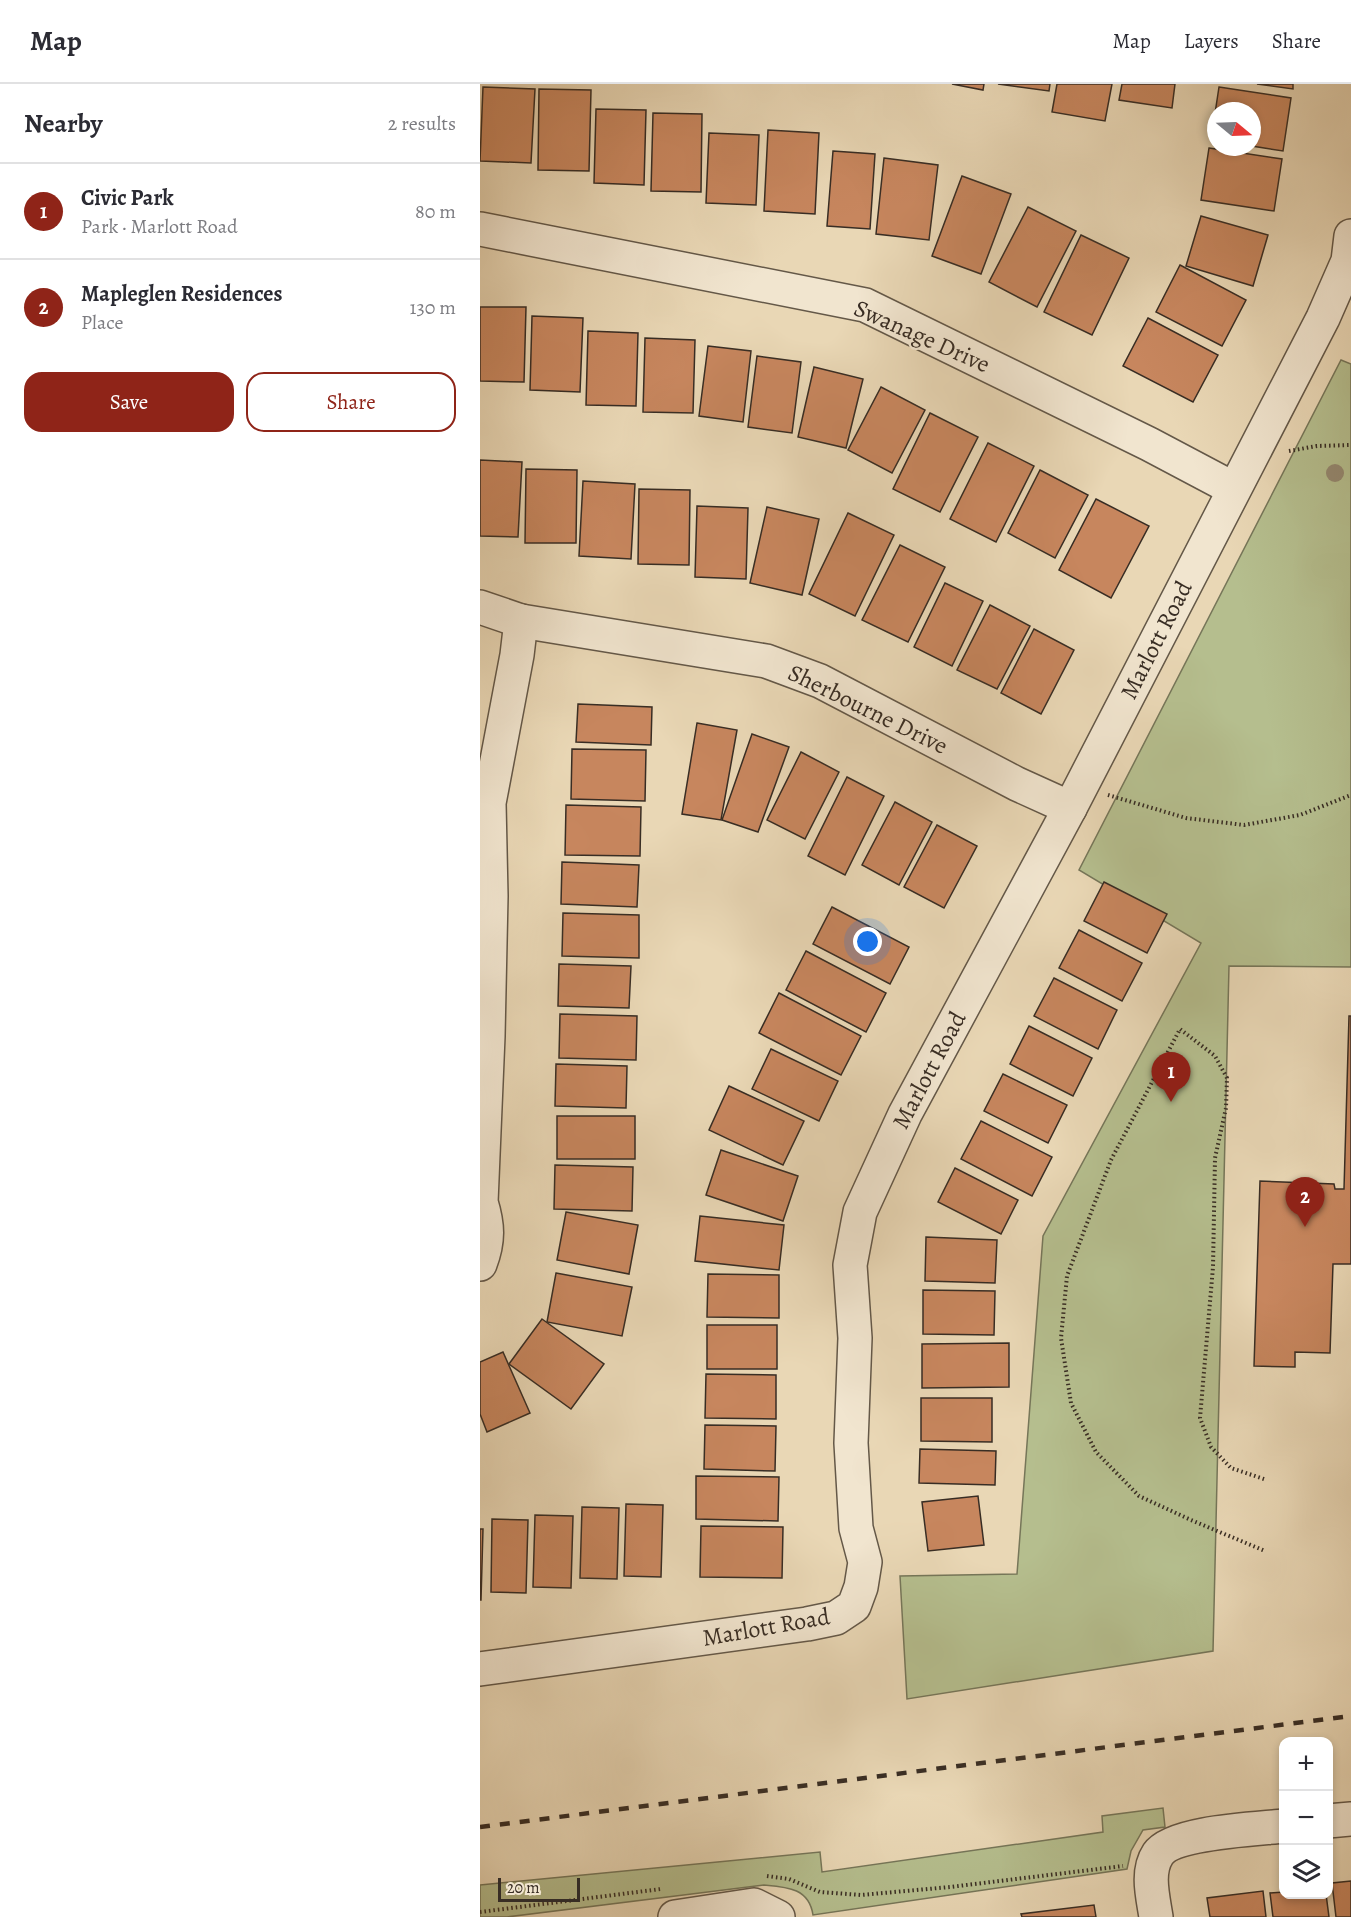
<!DOCTYPE html>
<html lang="en">
<head>
<meta charset="utf-8">
<style>
	body { margin:0; font-family:Alegreya,serif; background:#f2f2f3; color:#2b2b33 }
	.controls { position:absolute; right:18px; bottom:18px; display:grid; overflow:hidden; border-radius:12px; box-shadow:0 3px 9px #0003 }
	.controls button { width:54px; height:54px; display:grid; place-items:center; padding:0; border:0; border-bottom:2px solid #e1e1e2; background:#fff; color:#2b2b33; font:30px sans-serif }
	.compass { position:absolute; left:727px; top:18px; width:54px; height:54px; border-radius:50%; background:#fff; box-shadow:0 3px 9px #0003; rotate:109deg }
	.scale { position:absolute; left:18px; bottom:15px; width:82px; box-sizing:border-box; padding-left:6px; border:3px solid #382d24; border-top:0; font-size:16px; line-height:21px; white-space:nowrap; color:#382d24; -webkit-text-stroke:4px #f1e5cf; paint-order:stroke }
	.you { position:absolute; left:388px; top:858px; width:21px; height:21px; margin:-15px; border:4px solid #fff; border-radius:50%; background:#1a73e8; box-shadow:0 0 0 9px #1a73e833 }
	.badge { display:grid; place-items:center; width:39px; height:39px; border-radius:50%; background:#8f2418; color:#fff; font-size:20px; font-weight:700 }
	.pin { position:absolute; translate:-50% -50px; filter:drop-shadow(0 2px 3px #0008) }
	.pin::after { content:''; position:absolute; top:32px; width:21px; height:18px; background:inherit; clip-path:polygon(0 0,100% 0,50% 100%) }
	.list { margin:0; padding:0; list-style:none }
	h2 { display:flex; justify-content:space-between; align-items:center; height:78px; margin:0; padding:0 24px; font-size:26px }
	h2 small { font-size:20px; font-weight:400; color:#7c7c81 }
	.list li { display:grid; grid-template-columns:39px 1fr auto; gap:18px; align-items:center; box-sizing:border-box; height:96px; padding:0 24px; border-top:2px solid #e1e1e2 }
	.list b { display:block; font-size:22px; white-space:nowrap }
	.list p { margin:0; font-size:20px; white-space:nowrap; color:#7c7c81 }
	.list em { font-size:20px; font-style:normal; color:#7c7c81 }
	.actions { display:flex; gap:12px; padding:18px 24px }
	.actions a { flex:1; padding:14px 0; border:2px solid #8f2418; border-radius:18px; text-align:center; font-size:21px; color:#8f2418 }
	.actions .main { background:#8f2418; color:#fff }
	.icon { flex:none; width:33px; height:33px; fill:none; stroke:currentColor; stroke-width:2; stroke-linecap:round; stroke-linejoin:round }
	.map { position:relative; flex:none; width:871px; height:1833px; overflow:hidden }
	header { display:flex; align-items:center; gap:36px; box-sizing:border-box; height:84px; padding:0 30px; background:#fff; border-bottom:2px solid #e1e1e2 }
	header strong { font-size:28px }
	nav { display:flex; gap:33px; margin-inline-start:auto; font-size:21px }
	main { display:flex }
	aside { flex:1; background:#fff }
	.map>svg:first-child { display:block }
	.green { fill:#b5be8e; stroke:#767659; stroke-width:1.5 }
	.building { fill:#c7865e; stroke:#382d24; stroke-width:1.5 }
	.lines { fill:none; stroke-linecap:round; stroke-linejoin:round }
	.minor-casing { stroke:#645848; stroke-width:36 }
	.path { stroke:#382d24; stroke-width:4; stroke-dasharray:1.5 3; stroke-linecap:butt }
	.minor { stroke:#f1e5cf; stroke-width:33 }
	.rail { stroke:#382d24; stroke-width:4.5; stroke-dasharray:10 10; stroke-linecap:butt }
	.tree { fill:#958971 }
	.labels { text-anchor:middle; stroke-width:4.5; stroke-linejoin:round; paint-order:stroke }
	.street-label { font-size:24px; fill:#382d24; stroke:#f1e5cf }
</style>
</head>
<body>
<header>
<strong>Map</strong>
<nav><a>Map</a><a>Layers</a><a>Share</a></nav>
</header>
<main>
<aside>
<h2>Nearby<small>2 results</small></h2>
<ul class="list">
<li><span class="badge">1</span><div><b>Civic Park</b><p>Park · Marlott Road</p></div><em>80 m</em></li>
<li><span class="badge">2</span><div><b>Mapleglen Residences</b><p>Place</p></div><em>130 m</em></li>
</ul>
<div class="actions"><a class="main">Save</a><a>Share</a></div>
</aside>
<div class="map">
<svg width="871" height="1833" viewBox="0 0 871 1833">
	<rect width="100%" height="100%" fill="#e9d7b5"/>
	<filter id="stains"><feTurbulence type="fractalNoise" baseFrequency=".00333" numOctaves="4"/><feColorMatrix values="0 0 0 0 .2 0 0 0 0 .09 0 0 0 0 .02 0 0 0 .5 -.17"/></filter>
	<radialGradient id="worn" r=".72"><stop offset=".6" stop-color="#630" stop-opacity="0"/><stop offset="1" stop-color="#630" stop-opacity=".3"/></radialGradient>
	<!-- green -->
	<g class="green">
		<path d="M 861,276 L 871,280 L 871,883 L 749,882 L 733,1567 L 427,1615 L 420,1492 L 537,1490 L 563,1152 L 721,859 L 599,786 Z"/>
		<path d="M 683,1724 L 685,1743 L 663,1746 L 651,1767 L 647,1785 L 333,1831 C 329,1804 307,1803 284,1801 L 27,1833 L 0,1833 L 0,1801 L 340,1768 L 342,1788 L 623,1748 L 622,1732 Z"/>
	</g>
	<!-- building -->
	<g class="building">
		<path d="M 472,0 L 504,0 L 503,6 Z"/>
		<path d="M 518,0 L 570,0 L 569,7 Z"/>
		<path d="M 577,0 L 632,0 L 625,37 L 572,28 Z"/>
		<path d="M 642,0 L 695,0 L 692,24 L 639,16 Z"/>
		<path d="M 777,0 L 813,0 L 813,5 Z"/>
		<path d="M 3,3 L 55,5 L 51,79 L 0,77 Z"/>
		<path d="M 739,3 L 811,14 L 803,67 L 772,62 L 772,27 L 736,27 L 736,57 L 731,56 Z"/>
		<path d="M 59,5 L 111,6 L 109,87 L 58,86 Z"/>
		<path d="M 116,25 L 166,26 L 164,101 L 114,99 Z"/>
		<path d="M 173,29 L 222,30 L 221,108 L 171,107 Z"/>
		<path d="M 288,46 L 339,49 L 335,130 L 284,127 Z"/>
		<path d="M 229,49 L 279,51 L 276,121 L 226,119 Z"/>
		<path d="M 729,64 L 802,75 L 794,127 L 721,116 Z"/>
		<path d="M 353,67 L 395,70 L 390,145 L 347,142 Z"/>
		<path d="M 404,74 L 458,81 L 449,156 L 396,150 Z"/>
		<path d="M 482,92 L 531,110 L 501,190 L 452,172 Z"/>
		<path d="M 548,123 L 596,147 L 557,223 L 509,198 Z"/>
		<path d="M 721,132 L 788,151 L 773,202 L 706,182 Z"/>
		<path d="M 601,151 L 649,174 L 612,251 L 564,228 Z"/>
		<path d="M 700,181 L 766,216 L 742,262 L 676,228 Z"/>
		<path d="M 0,223 L 46,223 L 44,298 L 0,297 Z"/>
		<path d="M 52,232 L 103,234 L 100,308 L 50,306 Z"/>
		<path d="M 668,234 L 738,271 L 713,318 L 643,282 Z"/>
		<path d="M 108,247 L 158,249 L 156,322 L 106,321 Z"/>
		<path d="M 165,254 L 215,256 L 213,329 L 163,328 Z"/>
		<path d="M 228,262 L 271,267 L 263,338 L 219,332 Z"/>
		<path d="M 277,272 L 321,278 L 312,349 L 268,343 Z"/>
		<path d="M 334,283 L 383,295 L 366,364 L 318,353 Z"/>
		<path d="M 401,303 L 445,326 L 412,389 L 368,366 Z"/>
		<path d="M 450,329 L 498,353 L 460,428 L 413,405 Z"/>
		<path d="M 508,359 L 554,382 L 516,458 L 470,435 Z"/>
		<path d="M 0,376 L 42,378 L 38,453 L 0,452 Z"/>
		<path d="M 46,385 L 97,386 L 96,459 L 45,459 Z"/>
		<path d="M 560,386 L 608,411 L 575,474 L 528,449 Z"/>
		<path d="M 103,397 L 155,400 L 151,475 L 99,472 Z"/>
		<path d="M 159,405 L 210,406 L 209,481 L 158,480 Z"/>
		<path d="M 616,415 L 669,442 L 631,514 L 579,486 Z"/>
		<path d="M 217,422 L 268,424 L 266,495 L 215,493 Z"/>
		<path d="M 287,423 L 339,435 L 322,511 L 270,499 Z"/>
		<path d="M 368,429 L 414,451 L 375,532 L 329,510 Z"/>
		<path d="M 420,461 L 465,483 L 428,558 L 382,536 Z"/>
		<path d="M 465,499 L 503,517 L 472,582 L 434,563 Z"/>
		<path d="M 510,521 L 550,542 L 517,605 L 477,586 Z"/>
		<path d="M 554,545 L 594,566 L 561,630 L 521,609 Z"/>
		<path d="M 98,620 L 172,623 L 171,661 L 96,658 Z"/>
		<path d="M 217,639 L 257,646 L 241,736 L 202,730 Z"/>
		<path d="M 272,650 L 309,663 L 278,748 L 242,736 Z"/>
		<path d="M 92,665 L 166,666 L 165,717 L 91,715 Z"/>
		<path d="M 321,668 L 359,688 L 325,755 L 287,736 Z"/>
		<path d="M 367,693 L 404,712 L 365,791 L 328,772 Z"/>
		<path d="M 415,718 L 452,738 L 419,801 L 382,781 Z"/>
		<path d="M 86,721 L 161,723 L 160,772 L 85,771 Z"/>
		<path d="M 457,741 L 497,762 L 464,824 L 424,803 Z"/>
		<path d="M 82,778 L 159,781 L 157,823 L 81,820 Z"/>
		<path d="M 624,798 L 687,830 L 667,869 L 604,837 Z"/>
		<path d="M 352,823 L 429,863 L 410,900 L 333,860 Z"/>
		<path d="M 83,829 L 159,831 L 159,874 L 82,872 Z"/>
		<path d="M 599,846 L 662,879 L 642,917 L 579,884 Z"/>
		<path d="M 326,867 L 406,909 L 386,948 L 306,906 Z"/>
		<path d="M 79,880 L 151,882 L 149,924 L 78,922 Z"/>
		<path d="M 574,894 L 637,926 L 618,965 L 554,932 Z"/>
		<path d="M 299,909 L 381,952 L 361,991 L 279,949 Z"/>
		<path d="M 80,930 L 157,932 L 156,976 L 79,974 Z"/>
		<path d="M 869,932 L 871,932 L 871,1180 L 853,1180 L 850,1269 L 815,1268 L 815,1283 L 774,1282 L 780,1097 L 854,1100 L 855,1105 L 864,1105 Z"/>
		<path d="M 549,942 L 612,974 L 593,1012 L 530,980 Z"/>
		<path d="M 291,965 L 358,997 L 339,1037 L 272,1005 Z"/>
		<path d="M 76,980 L 147,982 L 146,1024 L 75,1022 Z"/>
		<path d="M 523,990 L 587,1021 L 568,1059 L 504,1027 Z"/>
		<path d="M 249,1002 L 324,1037 L 303,1081 L 229,1046 Z"/>
		<rect x="77" y="1032" width="78" height="43"/>
		<path d="M 501,1037 L 572,1073 L 552,1112 L 481,1075 Z"/>
		<path d="M 241,1066 L 318,1092 L 303,1137 L 226,1111 Z"/>
		<path d="M 75,1081 L 153,1083 L 152,1127 L 74,1125 Z"/>
		<path d="M 475,1084 L 538,1116 L 521,1150 L 458,1118 Z"/>
		<path d="M 86,1128 L 158,1141 L 149,1190 L 77,1176 Z"/>
		<path d="M 220,1132 L 304,1141 L 299,1186 L 215,1177 Z"/>
		<path d="M 446,1153 L 517,1156 L 515,1199 L 445,1197 Z"/>
		<path d="M 76,1189 L 152,1203 L 142,1252 L 67,1238 Z"/>
		<path d="M 228,1190 L 299,1191 L 299,1234 L 227,1233 Z"/>
		<path d="M 443,1206 L 515,1207 L 514,1251 L 443,1250 Z"/>
		<path d="M 62,1235 L 124,1280 L 91,1325 L 29,1280 Z"/>
		<rect x="227" y="1241" width="70" height="44"/>
		<path d="M 529,1259 L 529,1303 L 442,1304 L 442,1260 Z"/>
		<path d="M 23,1268 L 50,1329 L 7,1348 L 0,1330 L 0,1278 Z"/>
		<path d="M 226,1290 L 296,1291 L 296,1335 L 225,1334 Z"/>
		<path d="M 441,1314 L 512,1314 L 512,1358 L 441,1357 Z"/>
		<path d="M 225,1341 L 296,1342 L 295,1387 L 224,1385 Z"/>
		<path d="M 440,1365 L 516,1367 L 515,1401 L 439,1399 Z"/>
		<path d="M 216,1392 L 299,1393 L 298,1437 L 216,1435 Z"/>
		<path d="M 498,1412 L 504,1461 L 448,1467 L 442,1418 Z"/>
		<path d="M 146,1420 L 183,1421 L 181,1493 L 144,1492 Z"/>
		<path d="M 102,1423 L 139,1424 L 137,1495 L 100,1494 Z"/>
		<path d="M 55,1431 L 93,1432 L 91,1504 L 53,1503 Z"/>
		<path d="M 12,1435 L 48,1436 L 46,1509 L 11,1508 Z"/>
		<path d="M 221,1442 L 303,1443 L 302,1494 L 220,1493 Z"/>
		<path d="M 0,1445 L 3,1445 L 1,1516 L 0,1516 Z"/>
		<path d="M 871,1797 L 871,1833 L 856,1833 L 852,1799 Z"/>
		<path d="M 783,1807 L 786,1833 L 730,1833 L 727,1814 Z"/>
		<path d="M 804,1808 L 804,1810 L 846,1810 L 849,1833 L 793,1833 L 790,1809 Z"/>
		<path d="M 614,1821 L 616,1833 L 542,1833 L 541,1830 Z"/>
	</g>
	<g class="lines">
		<!-- minor casing -->
		<g class="minor-casing">
			<g id="minor">
				<path d="M 0,145 L 385,221 L 669,360 L 754,405"/>
				<path d="M 0,523 L 41,537 L 286,577 L 340,597 L 537,700 L 590,724"/>
				<path d="M 0,1180 C 9,1156 8,1141 1,1118 L 8,952 L 11,812 L 9,719 L 37,571 L 41,537"/>
				<path d="M 0,1585 L 327,1540 L 356,1534 L 374,1522 L 381,1503 L 385,1478 L 376,1444 L 371,1359 L 375,1254 L 370,1181 L 380,1128 L 425,1030 L 590,724 L 843,234 L 868,177 L 871,152"/>
				<path d="M 848,1737 L 871,1735"/>
				<path d="M 195,1833 L 274,1821 L 298,1833"/>
				<path d="M 676,1833 C 673,1813 666,1788 678,1770 C 693,1748 777,1745 804,1742"/>
			</g>
		</g>
		<!-- path -->
		<g class="path">
			<path d="M 809,367 L 837,362 L 871,361"/>
			<path d="M 628,711 L 706,734 L 764,741 L 820,731 L 871,711"/>
			<path d="M 784,1395 L 751,1384 L 731,1363 L 720,1334 L 733,1183 L 735,1074 L 746,1024 L 747,994 L 735,972 L 700,945 L 631,1076 L 587,1192 L 581,1254 L 591,1319 L 616,1368 L 659,1412 L 711,1436 L 785,1467"/>
			<path d="M 287,1792 L 309,1795 L 340,1808 L 381,1811 L 470,1803 L 643,1782"/>
			<path d="M 0,1828 L 181,1805"/>
		</g>
		<!-- minor -->
		<use href="#minor" class="minor"/>
		<!-- rail -->
		<path class="rail" d="M 0,1743 L 871,1632"/>
	</g>
	<!-- trees -->
	<circle class="tree" cx="855" cy="389" r="9"/>
	<g class="labels">
		<!-- street labels -->
		<g class="street-label">
			<text transform="translate(442 252) rotate(24)" y="8">Swanage Drive</text>
			<text transform="translate(676 556) rotate(-63)" y="8">Marlott Road</text>
			<text transform="translate(388 625) rotate(26)" y="8">Sherbourne Drive</text>
			<text transform="translate(449 986) rotate(-62)" y="8">Marlott Road</text>
			<text transform="translate(286 1543) rotate(-10)" y="8">Marlott Road</text>
		</g>
	</g>
	<rect width="100%" height="100%" filter="url(#stains)"/>
	<rect width="100%" height="100%" fill="url(#worn)"/>
</svg>
<div class="controls">
<button>+</button>
<button>−</button>
<button><svg class="icon" aria-label="layers" viewBox="0 0 24 24"><path d="M12 4l9 5-9 5-9-5zM3 14l9 5 9-5"/></svg></button>
</div>
<svg class="compass" viewBox="-18 -18 36 36"><path d="M0-13l5 13h-10z" fill="#e53935"/><path d="M0 13l5-13h-10z" fill="#7c7c81"/></svg>
<div class="scale">20 m</div>
<div class="you"></div>
<div class="pin badge" style="left:691px;top:1018px">1</div>
<div class="pin badge" style="left:825px;top:1143px">2</div>
</div>
</main>
</body>
</html>
